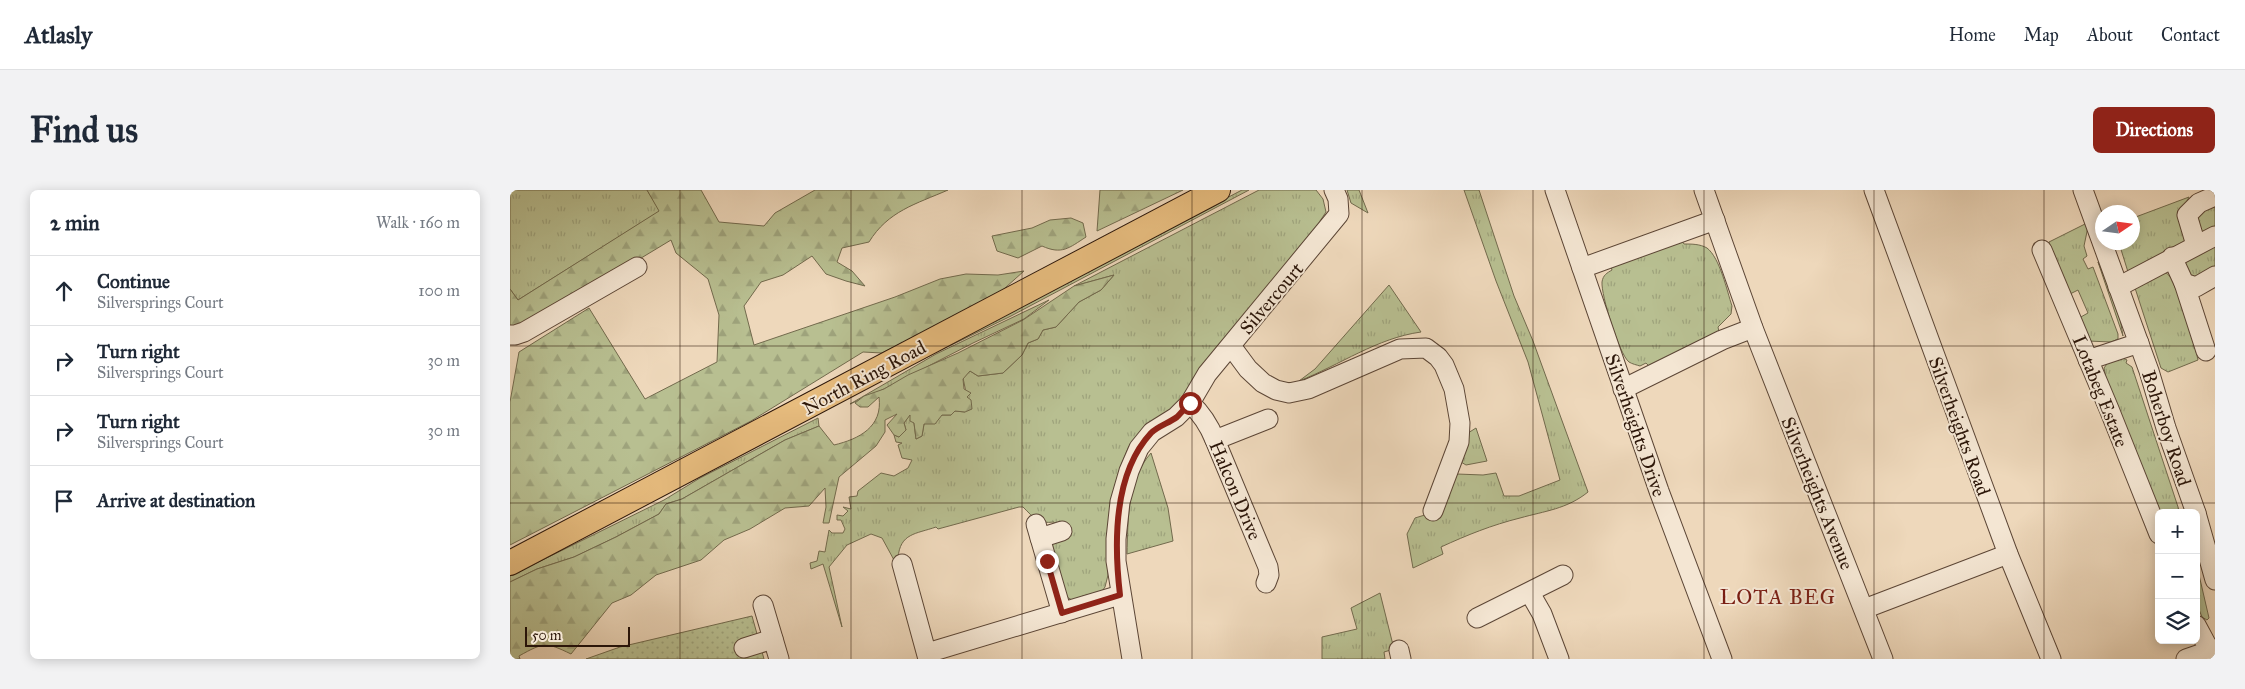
<!DOCTYPE html>
<html lang="en">
<head>
<meta charset="utf-8">
<style>
	body { margin:0; font-family:"IM FELL Great Primer",serif; background:#f2f2f3; color:#1f2937 }
	.controls { position:absolute; right:15px; bottom:15px; display:grid; overflow:hidden; border-radius:8px; box-shadow:0 2px 12px #0003 }
	.controls button { width:45px; height:45px; display:grid; place-items:center; padding:0; border:0; border-bottom:1px solid #e0e1e3; background:#fff; color:#1f2937; font:25px sans-serif }
	.compass { position:absolute; left:1585px; top:15px; width:45px; height:45px; border-radius:50%; background:#fff; box-shadow:0 2px 12px #0003; rotate:77deg }
	.scale { position:absolute; left:15px; bottom:12px; width:105px; box-sizing:border-box; padding-left:5px; border:2px solid #2c1609; border-top:0; font-size:14px; line-height:18px; white-space:nowrap; color:#2c1609; -webkit-text-stroke:4px #f4e6d3; paint-order:stroke }
	.stop { position:absolute; width:15px; height:15px; margin:-11px; border:4px solid #8f2418; border-radius:50%; background:#fff }
	.stop.end { background:#8f2418; border-color:#fff; box-shadow:0 1px 5px #0008 }
	.list { margin:0; padding:0; list-style:none }
	h2 { display:flex; justify-content:space-between; align-items:center; height:65px; margin:0; padding:0 20px; font-size:21px }
	h2 small { font-size:16px; font-weight:400; color:#747a83 }
	.list li { display:grid; grid-template-columns:32px 1fr auto; gap:15px; align-items:center; box-sizing:border-box; height:70px; padding:0 20px; border-top:1px solid #e0e1e3 }
	.list b { display:block; font-size:19px; white-space:nowrap }
	.list p { margin:0; font-size:16px; white-space:nowrap; color:#747a83 }
	.list em { font-size:16px; font-style:normal; color:#747a83 }
	.icon { flex:none; width:28px; height:28px; fill:none; stroke:currentColor; stroke-width:2; stroke-linecap:round; stroke-linejoin:round }
	.map { position:relative; flex:none; width:1705px; height:469px; overflow:hidden; border-radius:8px }
	header { display:flex; align-items:center; gap:30px; box-sizing:border-box; height:70px; padding:0 25px; background:#fff; border-bottom:1px solid #e0e1e3 }
	header strong { font-size:24px }
	nav { display:flex; gap:28px; margin-inline-start:auto; font-size:18px }
	.intro { display:flex; align-items:center; justify-content:space-between; box-sizing:border-box; height:120px; padding:0 30px }
	h1 { margin:0; font-size:35px }
	.button { padding:12px 22px; border-radius:8px; background:#8f2418; color:#fff; font-size:18px; font-weight:700 }
	main { display:flex; gap:30px; padding:0 30px }
	aside { flex:1; background:#fff; border-radius:8px; box-shadow:0 2px 12px #0003 }
	.map>svg:first-child { display:block }
	.grass { fill:url(#grass-tufts); stroke:#726a4d }
	.forest { fill:url(#forest-firs); stroke:#726a4d }
	.park { fill:url(#park-dots); stroke:#726a4d }
	.lines { fill:none; stroke-linecap:round; stroke-linejoin:round }
	.minor-casing { stroke:#5c4636; stroke-width:21 }
	.major-casing { stroke:#2c1609; stroke-width:26 }
	.minor { stroke:#f4e6d3; stroke-width:19 }
	.major { stroke:#e7bc7e; stroke-width:24 }
	.route { stroke:#8f2418; stroke-width:6 }
	.grid { fill:none; stroke:#2c1609; stroke-width:1; stroke-opacity:0.55 }
	.labels { text-anchor:middle; stroke-width:4; stroke-linejoin:round; paint-order:stroke }
	.street-label { font-size:19px; fill:#2c1609; stroke:#f4e6d3 }
	.quarter-label { font-size:21px; letter-spacing:1px; fill:#7a1f14; stroke:#f4e6d3 }
</style>
</head>
<body>
<header>
<strong>Atlasly</strong>
<nav><a>Home</a><a>Map</a><a>About</a><a>Contact</a></nav>
</header>
<div class="intro"><h1>Find us</h1><a class="button">Directions</a></div>
<main>
<aside>
<h2>2 min<small>Walk · 160 m</small></h2>
<ul class="list">
<li><svg class="icon" aria-label="ahead" viewBox="0 0 24 24"><path d="M12 20V5M6 11l6-6 6 6"/></svg><div><b>Continue</b><p>Silversprings Court</p></div><em>100 m</em></li>
<li><svg class="icon" aria-label="right" viewBox="0 0 24 24"><path d="M7 20v-9h11M14 6l5 5-5 5"/></svg><div><b>Turn right</b><p>Silversprings Court</p></div><em>30 m</em></li>
<li><svg class="icon" aria-label="right" viewBox="0 0 24 24"><path d="M7 20v-9h11M14 6l5 5-5 5"/></svg><div><b>Turn right</b><p>Silversprings Court</p></div><em>30 m</em></li>
<li><svg class="icon" aria-label="arrive" viewBox="0 0 24 24"><path d="M6 21V4h12l-3 4 3 4H6"/></svg><div><b>Arrive at destination</b></div></li>
</ul>
</aside>
<div class="map">
<svg width="1705" height="469" viewBox="0 0 1705 469">
	<defs>
		<pattern id="grass-tufts" width="24" height="20" patternUnits="userSpaceOnUse" patternTransform="scale(1.25)"><rect width="24" height="20" fill="#b8bf91"/><path d="M3 7l-1-3M5 7V3M7 7l1-3M15 17l-1-3M17 17v-4M19 17l1-3" fill="none" stroke="#9ea37c"/></pattern>
		<pattern id="forest-firs" width="22" height="20" patternUnits="userSpaceOnUse" patternTransform="scale(1.25)"><rect width="22" height="20" fill="#b8bf91"/><path d="M5 1l3.5 6h-7zM16 11l3.5 6h-7z" fill="#9ea37c"/></pattern>
		<pattern id="park-dots" width="8" height="8" patternUnits="userSpaceOnUse" patternTransform="scale(1.25)"><rect width="8" height="8" fill="#b8bf91"/><path d="M2 2h.1M6 6h.1" fill="none" stroke="#9ea37c" stroke-width="1.8" stroke-linecap="round"/></pattern>
	</defs>
	<rect width="100%" height="100%" fill="#eed8bb"/>
	<filter id="stains"><feTurbulence type="fractalNoise" baseFrequency=".004" numOctaves="4"/><feColorMatrix values="0 0 0 0 .2 0 0 0 0 .09 0 0 0 0 .02 0 0 0 .5 -.17"/></filter>
	<radialGradient id="worn" r=".72"><stop offset=".6" stop-color="#630" stop-opacity="0"/><stop offset="1" stop-color="#630" stop-opacity=".3"/></radialGradient>
	<!-- grass -->
	<g class="grass">
		<path d="M 0,0 L 137,0 L 150,21 L 8,110 L 0,99 Z"/>
		<path d="M 732,0 L 739,0 L 501,126 L 386,182 L 338,208 L 339,204 C 468,132 602,69 732,0 Z"/>
		<path d="M 749,0 L 806,0 L 813,9 L 816,22 L 810,31 L 811,34 L 669,215 L 635,240 L 619,256 L 610,278 L 602,306 L 597,359 L 598,385 L 595,397 L 590,404 L 562,410 L 555,406 L 538,353 L 547,344 L 544,332 C 528,334 524,328 513,317 L 509,317 L 428,339 L 426,337 C 406,344 390,343 388,368 L 384,370 L 372,348 L 361,344 L 337,355 L 319,377 L 332,437 L 313,374 L 301,379 L 300,373 L 307,371 L 309,361 L 315,362 L 319,340 L 322,343 L 333,343 L 335,339 L 331,330 L 327,330 L 327,325 L 333,326 L 338,321 L 333,317 L 341,319 L 339,307 L 347,306 L 348,301 L 371,283 L 384,286 L 398,278 L 402,270 L 392,268 L 388,255 L 392,253 L 386,252 L 384,245 L 389,247 L 396,240 L 394,233 L 400,224 L 404,233 L 406,249 L 412,246 L 414,234 L 432,225 L 441,225 L 445,221 L 455,222 L 457,207 L 453,188 L 460,181 L 468,186 L 493,183 L 512,165 L 518,153 L 528,149 L 533,140 L 546,137 L 569,112 L 591,100 L 604,85 L 564,96 Z"/>
		<path d="M 837,0 L 849,0 L 858,23 L 841,13 Z"/>
		<path d="M 954,0 L 969,0 L 1004,106 L 1023,151 L 1078,302 C 1057,319 1035,321 1010,328 C 982,335 957,345 931,357 L 933,364 L 903,378 L 897,344 L 905,328 L 931,320 L 944,286 L 947,284 L 973,285 L 986,283 L 994,306 L 1009,306 L 1050,290 L 1018,172 L 986,91 Z"/>
		<path d="M 1679,7 L 1671,23 L 1678,44 L 1672,57 L 1618,82 L 1609,53 L 1622,52 L 1623,28 Z"/>
		<path d="M 1705,16 L 1705,42 L 1690,49 L 1686,28 L 1690,17 Z"/>
		<path d="M 1579,32 L 1574,56 L 1577,66 L 1573,69 L 1578,79 L 1583,77 L 1608,144 L 1608,149 L 1601,152 L 1578,151 L 1569,128 L 1578,123 L 1568,100 L 1560,104 L 1539,52 Z"/>
		<path d="M 1172,51 L 1174,54 C 1182,54 1190,54 1197,58 C 1210,68 1217,101 1222,116 L 1221,124 L 1208,137 L 1209,142 L 1139,176 L 1136,173 L 1130,176 C 1127,175 1122,174 1119,172 C 1109,164 1091,105 1092,92 C 1093,85 1097,83 1102,80 L 1101,77 Z"/>
		<path d="M 1705,56 L 1705,83 L 1690,91 L 1677,88 L 1670,74 Z"/>
		<path d="M 1588,72 L 1609,122 L 1613,146 Z"/>
		<path d="M 1654,81 C 1675,96 1682,145 1688,170 L 1658,182 L 1651,178 L 1625,98 Z"/>
		<path d="M 879,95 L 911,142 C 867,148 830,175 789,191 L 805,179 Z"/>
		<path d="M 539,110 L 514,129 L 463,153 L 374,199 L 340,214 L 426,164 Z"/>
		<path d="M 1613,168 L 1617,170 L 1616,173 L 1622,177 L 1670,323 L 1650,323 L 1597,194 L 1594,178 L 1599,171 Z"/>
		<path d="M 308,228 L 309,236 L 275,250 L 172,309 L 156,314 L 149,324 L 106,347 L 64,367 L 27,379 L 0,392 L 0,386 L 154,310 L 190,288 Z"/>
		<path d="M 966,238 L 977,271 L 956,275 L 951,272 L 958,243 Z"/>
		<path d="M 641,263 L 658,318 L 663,351 L 617,364 C 618,330 617,290 641,263 Z"/>
		<path d="M 1686,372 L 1699,428 L 1697,430 L 1692,427 L 1686,412 Z"/>
		<path d="M 870,403 L 884,459 L 874,462 L 875,469 L 812,469 L 812,447 L 847,439 L 841,418 Z"/>
	</g>
	<!-- forest -->
	<g class="forest">
		<path d="M 137,0 L 191,0 L 209,32 L 254,36 L 265,23 L 305,0 L 438,0 C 406,14 378,21 359,52 L 332,58 L 327,72 L 342,81 L 355,96 L 336,91 L 316,84 L 302,66 L 273,85 L 251,92 L 234,116 L 244,155 L 385,107 L 430,89 L 456,84 L 488,85 L 514,81 L 486,106 L 372,163 L 353,162 L 241,231 L 0,355 L 0,212 L 9,162 L 79,118 L 135,209 L 207,172 L 209,125 L 198,89 L 166,63 L 161,50 L 17,137 L 0,137 L 0,99 L 8,110 L 149,21 Z"/>
		<path d="M 590,0 L 673,0 L 587,41 Z"/>
		<path d="M 561,28 L 573,33 L 576,47 C 559,58 552,65 532,56 L 508,68 L 487,61 L 482,46 L 522,38 L 540,30 Z"/>
		<path d="M 604,85 L 591,100 L 569,112 L 546,137 L 533,140 L 528,149 L 518,153 L 512,165 L 493,183 L 468,186 L 460,181 L 453,189 L 454,199 L 461,203 L 457,207 L 461,210 L 462,219 L 455,222 L 445,221 L 441,225 L 432,225 L 425,234 L 414,234 L 412,246 L 406,249 L 404,233 L 400,231 L 400,225 L 394,233 L 396,240 L 389,247 L 384,245 L 377,235 L 387,224 L 375,230 L 375,242 L 366,256 L 329,287 L 319,333 L 313,333 L 316,317 L 315,298 L 299,316 L 275,318 L 240,339 L 214,350 L 191,370 L 146,385 L 121,405 L 102,413 L 61,464 C 36,452 34,452 9,466 L 10,469 L 0,469 L 0,392 L 27,379 L 64,367 L 106,347 L 149,324 L 156,314 L 172,309 L 275,250 L 309,236 L 324,255 C 349,249 373,237 369,207 L 358,217 L 350,217 L 345,213 L 354,206 L 374,199 L 398,185 L 448,163 L 513,130 L 564,96 Z"/>
	</g>
	<!-- park -->
	<path class="park" d="M 242,426 L 254,469 L 76,469 L 110,457 Z"/>
	<g class="lines">
		<!-- minor casing -->
		<g class="minor-casing">
			<g id="minor">
				<path d="M 1045,0 L 1149,301 L 1212,469"/>
				<path d="M 1194,0 L 1243,138 L 1373,469"/>
				<path d="M 1364,0 L 1498,364 L 1541,469"/>
				<path d="M 1573,0 L 1639,181 L 1656,238 L 1686,323"/>
				<path d="M 1686,55 L 1677,25 L 1689,13 L 1705,6"/>
				<path d="M 1532,60 L 1599,219 L 1649,344"/>
				<path d="M 1662,67 L 1674,93 L 1686,97 L 1705,86"/>
				<path d="M 1072,78 L 1205,30"/>
				<path d="M 1674,93 L 1696,161"/>
				<path d="M 1608,97 L 1705,46"/>
				<path d="M 0,145 L 5,145 L 14,142 L 127,77"/>
				<path d="M 721,156 L 738,179 L 753,193 L 766,200 L 779,203 L 798,199 L 890,159 L 916,158 L 928,167 L 934,175 L 944,199 L 950,233 L 949,252 L 923,321"/>
				<path d="M 1578,170 L 1629,153"/>
				<path d="M 1113,199 L 1212,150 L 1243,138"/>
				<path d="M 680,213 C 692,224 699,235 705,250 L 758,377 L 759,385 L 756,393"/>
				<path d="M 705,250 L 758,229"/>
				<path d="M 1686,323 L 1705,390"/>
				<path d="M 526,334 L 552,423"/>
				<path d="M 530,348 L 552,341"/>
				<path d="M 392,374 L 418,469"/>
				<path d="M 1020,403 L 1032,424 L 1049,469"/>
				<path d="M 253,415 L 269,469"/>
				<path d="M 1354,419 L 1498,364"/>
				<path d="M 967,428 L 1053,385"/>
				<path d="M 1686,435 L 1700,461"/>
				<path d="M 234,458 L 263,449"/>
				<path d="M 889,460 L 891,469"/>
				<path d="M 417,463 L 610,405"/>
				<path d="M 622,469 L 606,371 L 606,349 L 610,312 L 619,281 L 629,258 L 642,242 L 666,227 L 680,213 L 697,184 L 829,24 L 828,9 L 824,0"/>
				<path d="M 1676,469 L 1705,459"/>
			</g>
		</g>
		<!-- major casing -->
		<g class="major-casing">
			<path id="major" d="M 0,373 L 708,0"/>
		</g>
		<!-- minor -->
		<use href="#minor" class="minor"/>
		<!-- major -->
		<use href="#major" class="major"/>
	</g>
	<g class="lines">
		<!-- route -->
		<path class="route" d="M 537,371 L 552,423 L 610,405 C 604,354 603,284 641,243 C 648,236 659,233 667,227 C 671,223 676,217 680,213"/>
	</g>
	<!-- grid -->
	<path class="grid" d="M 170,0 L 170,469M 341,0 L 341,469M 512,0 L 512,469M 682,0 L 682,469M 852,0 L 852,469M 1023,0 L 1023,469M 1194,0 L 1194,469M 1364,0 L 1364,469M 1534,0 L 1534,469M 0,156 L 1705,156M 0,313 L 1705,313"/>
	<g class="labels">
		<!-- street labels -->
		<g class="street-label">
			<text transform="translate(761 108) rotate(-50)" y="7">Silvercourt</text>
			<text transform="translate(354 187) rotate(-28)" y="7">North Ring Road</text>
			<text transform="translate(1591 201) rotate(68)" y="7">Lotabeg Estate</text>
			<text transform="translate(1126 235) rotate(71)" y="7">Silverheights Drive</text>
			<text transform="translate(1450 236) rotate(70)" y="7">Silverheights Road</text>
			<text transform="translate(1657 238) rotate(72)" y="7">Boherboy Road</text>
			<text transform="translate(726 300) rotate(67)" y="7">Halcon Drive</text>
			<text transform="translate(1308 303) rotate(68)" y="7">Silverheights Avenue</text>
		</g>
		<!-- quarter labels -->
		<g class="quarter-label">
			<text x="1268" y="414">LOTA BEG</text>
		</g>
	</g>
	<rect width="100%" height="100%" filter="url(#stains)"/>
	<rect width="100%" height="100%" fill="url(#worn)"/>
</svg>
<div class="controls">
<button>+</button>
<button>−</button>
<button><svg class="icon" aria-label="layers" viewBox="0 0 24 24"><path d="M12 4l9 5-9 5-9-5zM3 14l9 5 9-5"/></svg></button>
</div>
<svg class="compass" viewBox="-18 -18 36 36"><path d="M0-13l5 13h-10z" fill="#e53935"/><path d="M0 13l5-13h-10z" fill="#747a83"/></svg>
<div class="scale">50 m</div>
<div class="stop" style="left:680px;top:213px"></div>
<div class="stop end" style="left:537px;top:371px"></div>
</div>
</main>
</body>
</html>
